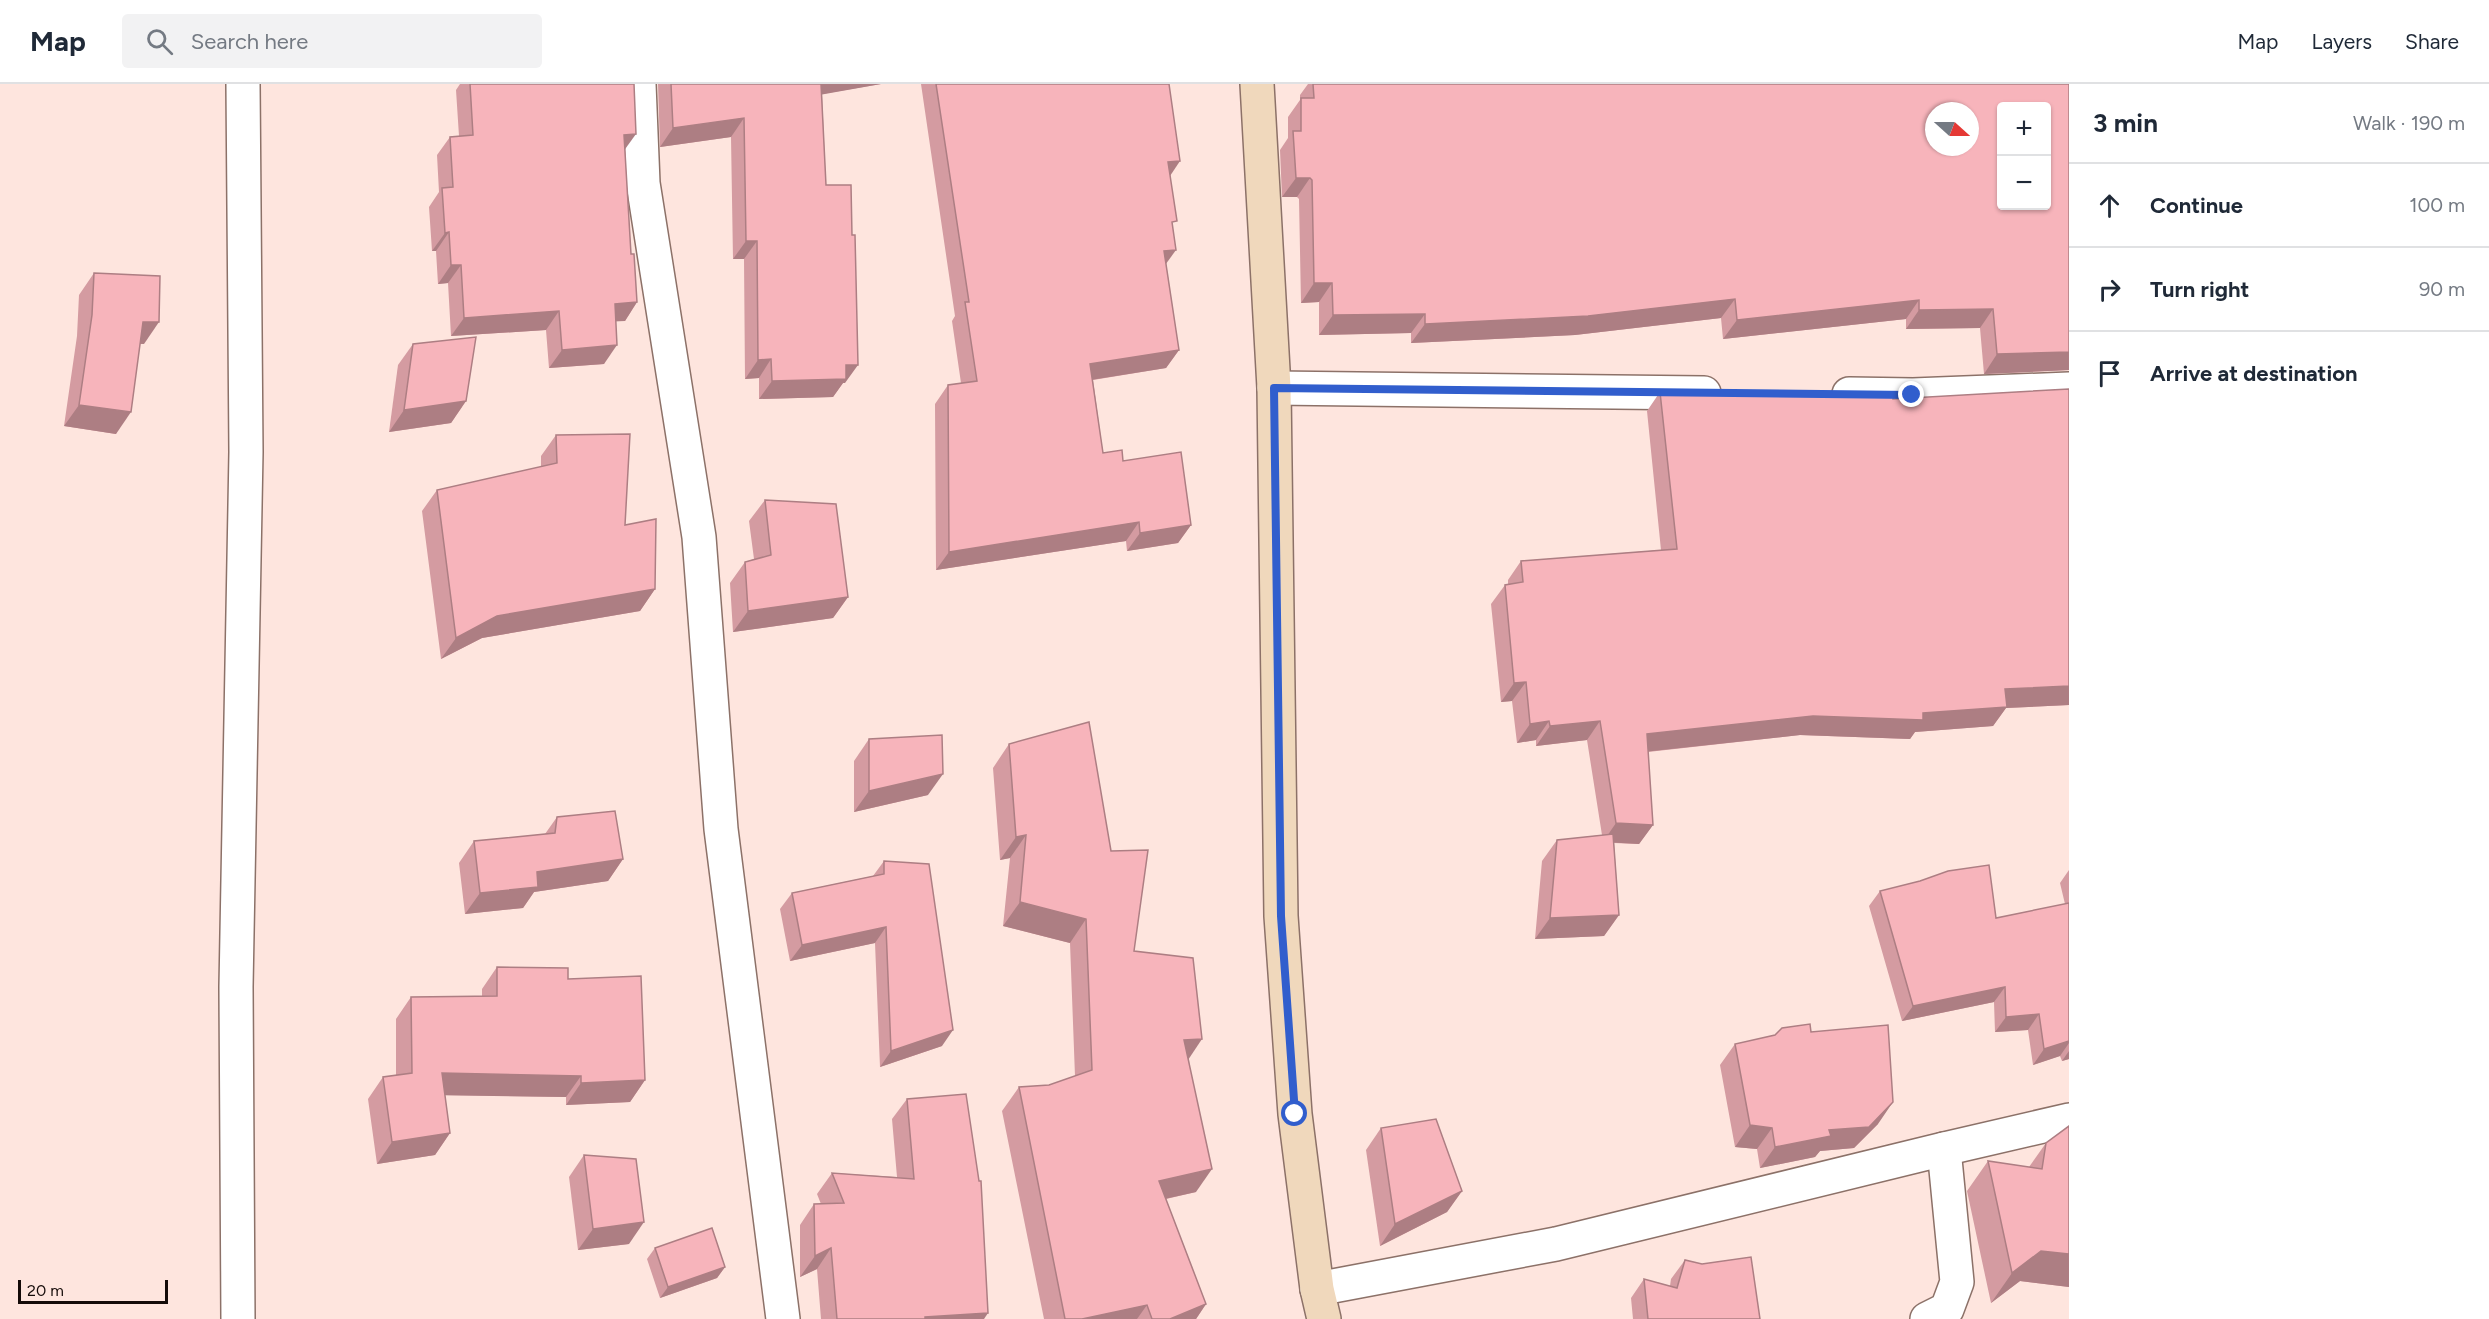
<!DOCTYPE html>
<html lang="en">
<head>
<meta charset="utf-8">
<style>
	body { margin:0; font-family:Figtree,sans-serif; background:#f2f2f3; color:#1f2937 }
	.controls { position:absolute; right:18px; top:18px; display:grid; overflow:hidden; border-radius:6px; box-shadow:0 2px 4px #0004 }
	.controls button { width:54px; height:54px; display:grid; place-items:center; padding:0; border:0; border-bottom:2px solid #e0e1e3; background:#fff; color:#1f2937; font:30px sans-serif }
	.compass { position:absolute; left:1925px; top:18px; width:54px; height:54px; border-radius:50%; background:#fff; box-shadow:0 2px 4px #0004; rotate:111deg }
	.scale { position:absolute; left:18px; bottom:15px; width:150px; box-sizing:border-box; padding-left:6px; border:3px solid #140a08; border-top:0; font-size:16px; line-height:21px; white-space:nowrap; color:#140a08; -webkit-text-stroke:4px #fee5de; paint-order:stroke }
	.stop { position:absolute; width:18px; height:18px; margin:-14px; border:4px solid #315ecd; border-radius:50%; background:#fff }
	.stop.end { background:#315ecd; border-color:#fff; box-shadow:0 2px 6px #0008 }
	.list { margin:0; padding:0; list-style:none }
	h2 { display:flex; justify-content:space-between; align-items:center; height:78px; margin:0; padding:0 24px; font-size:26px }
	h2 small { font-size:20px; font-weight:400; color:#747a83 }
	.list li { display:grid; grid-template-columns:39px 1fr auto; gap:18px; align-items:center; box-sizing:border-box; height:84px; padding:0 24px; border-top:2px solid #e0e1e3 }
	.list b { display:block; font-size:22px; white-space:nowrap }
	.list em { font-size:20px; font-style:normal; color:#747a83 }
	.icon { flex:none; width:33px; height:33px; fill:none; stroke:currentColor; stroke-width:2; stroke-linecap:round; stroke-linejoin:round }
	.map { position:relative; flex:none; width:2069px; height:1235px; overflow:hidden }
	header { display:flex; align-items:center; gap:36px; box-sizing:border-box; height:84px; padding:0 30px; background:#fff; border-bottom:2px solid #e0e1e3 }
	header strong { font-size:28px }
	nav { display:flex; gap:33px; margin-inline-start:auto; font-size:21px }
	.search { width:420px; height:54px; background:#f2f2f3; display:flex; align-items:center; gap:15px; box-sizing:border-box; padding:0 21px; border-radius:6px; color:#747a83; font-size:22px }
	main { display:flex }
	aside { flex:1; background:#fff }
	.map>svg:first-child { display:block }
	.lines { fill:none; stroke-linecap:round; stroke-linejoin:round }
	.minor-casing { stroke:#8c7168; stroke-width:36 }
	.secondary-casing { stroke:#8c7168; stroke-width:36 }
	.minor { stroke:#fff; stroke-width:33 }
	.secondary { stroke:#f0d8bc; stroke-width:33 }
	.wall { fill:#d49ba1 }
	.shaded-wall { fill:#ad7e83 }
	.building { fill:#f7b4bb; stroke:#ad7e83; stroke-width:1.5; fill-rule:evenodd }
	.route { stroke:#315ecd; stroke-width:8 }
</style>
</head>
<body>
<header>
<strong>Map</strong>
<div class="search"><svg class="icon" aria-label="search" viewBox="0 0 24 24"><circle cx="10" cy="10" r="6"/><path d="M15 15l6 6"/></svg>Search here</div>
<nav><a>Map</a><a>Layers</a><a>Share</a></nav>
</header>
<main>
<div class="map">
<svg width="2069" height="1235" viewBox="0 0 2069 1235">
	<rect width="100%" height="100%" fill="#fee5de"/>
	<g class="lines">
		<!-- minor casing -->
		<g class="minor-casing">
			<g id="minor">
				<path d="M 639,0 L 643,99 L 699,453 L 721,745 L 783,1235"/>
				<path d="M 1274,304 L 1704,309"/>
				<path d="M 1849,310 L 1913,311 L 2069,305"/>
				<path d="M 1317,1205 L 1556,1160 L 1944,1065"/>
				<path d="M 238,1235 L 236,903 L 246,368 L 243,0"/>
				<path d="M 1927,1235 L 1947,1225 L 1957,1198 L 1944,1065 L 2069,1036"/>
			</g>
		</g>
		<!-- secondary casing -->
		<g class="secondary-casing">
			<path id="secondary" d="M 1257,0 L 1274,304 L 1281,832 L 1295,1030 L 1317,1205 L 1324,1235"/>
		</g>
		<!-- minor -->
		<use href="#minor" class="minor"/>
		<!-- secondary -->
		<use href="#secondary" class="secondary"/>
	</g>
	<!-- wall -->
	<g class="wall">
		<path d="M 460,0 L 634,0 L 625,66 L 631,170 L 637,218 L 625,237 L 616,237 L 604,280 L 549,284 L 546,246 L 451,252 L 448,199 L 438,200 L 436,167 L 432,167 L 429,123 L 439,108 L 437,71 L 450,53 L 459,52 L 456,6 Z"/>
		<path d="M 658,0 L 881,0 L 822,10 L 826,101 L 845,299 L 843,299 L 833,313 L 759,315 L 759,294 L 745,295 L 744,175 L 733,175 L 731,53 L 660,63 Z"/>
		<path d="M 921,0 L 1169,0 L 1170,92 L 1172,143 L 1166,179 L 1179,266 L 1166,284 L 1093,296 L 1103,369 L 1123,377 L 1191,441 L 1178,459 L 1127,467 L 1126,457 L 936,486 L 935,320 L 948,301 L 961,299 L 952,237 L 955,232 Z"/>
		<path d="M 1308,0 L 2069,0 L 2069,286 L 1984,290 L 1980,244 L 1906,245 L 1906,235 L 1723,255 L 1721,234 L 1575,251 L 1411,259 L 1411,249 L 1319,251 L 1319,218 L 1301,219 L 1299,115 L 1297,113 L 1282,113 L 1280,66 L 1288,54 L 1288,33 L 1300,16 L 1300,11 Z"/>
		<path d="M 94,189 L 144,260 L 140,260 L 116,350 L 64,342 L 77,252 L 79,211 Z"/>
		<path d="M 413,260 L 466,317 L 451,339 L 389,348 L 398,281 Z"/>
		<path d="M 2069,305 L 2069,621 L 2006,624 L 1993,642 L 1915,648 L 1910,655 L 1800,651 L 1648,668 L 1653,741 L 1639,760 L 1614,759 L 1619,831 L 1604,852 L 1535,855 L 1542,777 L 1557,756 L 1602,751 L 1587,656 L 1536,662 L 1536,656 L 1517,659 L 1512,617 L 1501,618 L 1491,520 L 1505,501 L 1508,500 L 1508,496 L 1521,477 L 1661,466 L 1647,327 L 1660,308 L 1893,315 Z"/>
		<path d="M 556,351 L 625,441 L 655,505 L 640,527 L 482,554 L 441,575 L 422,427 L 437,406 L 541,383 L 541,372 Z"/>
		<path d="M 765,416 L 848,513 L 833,534 L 733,548 L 730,499 L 745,478 L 754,475 L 749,437 Z"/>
		<path d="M 869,655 L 928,711 L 854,728 L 854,677 Z"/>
		<path d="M 1009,660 L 1111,767 L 1134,867 L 1189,975 L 1196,1108 L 1166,1115 L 1206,1220 L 1196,1235 L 1044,1235 L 1002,1027 L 1019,1003 L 1049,1001 L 1075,992 L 1070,859 L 1003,842 L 1010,774 L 1000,776 L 993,684 Z"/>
		<path d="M 557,733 L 623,775 L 608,797 L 534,808 L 523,824 L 465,830 L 459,779 L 474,757 L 545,750 Z"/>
		<path d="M 884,777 L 942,962 L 880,983 L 875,859 L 790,877 L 780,825 L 792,809 L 873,792 Z"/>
		<path d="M 2069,786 L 2069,975 L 2062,977 L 2060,972 L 2033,981 L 2028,946 L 1995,948 L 1994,918 L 1902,937 L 1869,822 L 1880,807 L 1996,834 L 2065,820 L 2060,799 Z"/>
		<path d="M 497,883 L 568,895 L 645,996 L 630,1018 L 566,1021 L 566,1013 L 445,1011 L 450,1049 L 435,1071 L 377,1080 L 368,1015 L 383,993 L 396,991 L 396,935 L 411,913 L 482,912 L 482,905 Z"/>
		<path d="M 1811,948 L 1878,1040 L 1854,1064 L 1820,1067 L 1815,1073 L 1760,1084 L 1757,1065 L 1735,1063 L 1720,981 L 1735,960 Z"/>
		<path d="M 907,1015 L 984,1235 L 821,1235 L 817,1185 L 800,1193 L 800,1141 L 814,1120 L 821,1120 L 817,1110 L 832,1089 L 897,1093 L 892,1035 Z"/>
		<path d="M 1381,1044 L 1462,1107 L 1447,1128 L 1380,1162 L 1366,1066 Z"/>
		<path d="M 2046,1059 L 2069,1203 L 2020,1197 L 1991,1219 L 1967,1107 L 1988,1077 L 2029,1083 Z"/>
		<path d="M 584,1071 L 629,1160 L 578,1166 L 569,1093 Z"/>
		<path d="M 655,1164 L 725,1183 L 717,1194 L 660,1214 L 647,1175 Z"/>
		<path d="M 1685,1176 L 1760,1235 L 1633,1235 L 1631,1214 L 1644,1195 L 1670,1202 L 1671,1195 Z"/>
	</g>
	<!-- shaded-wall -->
	<g class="shaded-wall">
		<path d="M 817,0 L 881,0 L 808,13 Z"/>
		<path d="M 744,34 L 731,53 L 660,63 L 673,44 Z"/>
		<path d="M 636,50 L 623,68 L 624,51 Z"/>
		<path d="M 1180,77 L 1168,95 L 1168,78 Z"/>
		<path d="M 1296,94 L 1310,94 L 1297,113 L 1282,113 Z"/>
		<path d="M 449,148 L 436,167 L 432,167 L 445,149 Z"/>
		<path d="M 746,157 L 757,157 L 744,175 L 733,175 Z"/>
		<path d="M 1176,166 L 1163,184 L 1164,167 Z"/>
		<path d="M 451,181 L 461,181 L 448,199 L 438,200 Z"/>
		<path d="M 1314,199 L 1332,199 L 1319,218 L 1301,219 Z"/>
		<path d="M 1735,215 L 1721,234 L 1575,251 L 1411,259 L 1425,240 Z"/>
		<path d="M 1919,216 L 1906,235 L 1723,255 L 1737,236 Z"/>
		<path d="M 637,218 L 625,237 L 602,238 L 615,220 Z"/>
		<path d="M 1993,225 L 1980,244 L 1906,245 L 1919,226 Z"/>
		<path d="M 559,227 L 546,246 L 451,252 L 464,234 Z"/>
		<path d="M 1425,230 L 1411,249 L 1319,251 L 1333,231 Z"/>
		<path d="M 143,238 L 159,238 L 144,260 L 128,259 Z"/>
		<path d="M 617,261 L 604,280 L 549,284 L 562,266 Z"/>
		<path d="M 1179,266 L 1166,284 L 1078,298 L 1090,280 Z"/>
		<path d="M 2069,268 L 2069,286 L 1984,290 L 1997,270 Z"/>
		<path d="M 771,275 L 759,294 L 745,295 L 758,276 Z"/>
		<path d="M 846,281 L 858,281 L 845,299 L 843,299 L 833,313 L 759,315 L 772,297 Z"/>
		<path d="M 466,317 L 451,339 L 389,348 L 404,326 Z"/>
		<path d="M 79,321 L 131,328 L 116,350 L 64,342 Z"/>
		<path d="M 1139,438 L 1126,457 L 936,486 L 949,468 Z"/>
		<path d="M 1191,441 L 1178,459 L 1127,467 L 1140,449 Z"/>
		<path d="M 655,505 L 640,527 L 482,554 L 441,575 L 456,554 L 497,532 Z"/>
		<path d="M 848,513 L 833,534 L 733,548 L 748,527 Z"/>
		<path d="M 1526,598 L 1512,617 L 1501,618 L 1514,599 Z"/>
		<path d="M 2069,602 L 2069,621 L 2006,624 L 1993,642 L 1915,648 L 1910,655 L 1800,651 L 1634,669 L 1647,650 L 1813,632 L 1923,629 L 2005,605 Z"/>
		<path d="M 1549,637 L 1536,656 L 1517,659 L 1530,640 Z"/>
		<path d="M 1600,637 L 1587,656 L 1536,662 L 1550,642 Z"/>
		<path d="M 943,690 L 928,711 L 854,728 L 869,707 Z"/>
		<path d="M 1616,739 L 1653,741 L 1639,760 L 1603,758 Z"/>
		<path d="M 1026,751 L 1010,774 L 1000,776 L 1016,753 Z"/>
		<path d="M 623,775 L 608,797 L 534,808 L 523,824 L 465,830 L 480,809 L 537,788 Z"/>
		<path d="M 1020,818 L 1086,835 L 1070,859 L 1003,842 Z"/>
		<path d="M 1619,831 L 1604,852 L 1535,855 L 1550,834 Z"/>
		<path d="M 886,843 L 875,859 L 790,877 L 802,861 Z"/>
		<path d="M 2005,903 L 1994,918 L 1902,937 L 1913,922 Z"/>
		<path d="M 2039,930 L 2028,946 L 1995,948 L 2006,933 Z"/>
		<path d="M 953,946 L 942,962 L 880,983 L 891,967 Z"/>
		<path d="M 1202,955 L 1186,979 L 1184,956 Z"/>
		<path d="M 2069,957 L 2069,959 L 2060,972 L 2033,981 L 2044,965 Z"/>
		<path d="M 2069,967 L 2069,975 L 2062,977 Z"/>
		<path d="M 442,989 L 581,992 L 566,1013 L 427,1011 Z"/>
		<path d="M 645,996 L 630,1018 L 566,1021 L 581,999 Z"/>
		<path d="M 1893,1018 L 1878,1040 L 1854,1064 L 1820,1067 L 1815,1073 L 1760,1084 L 1775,1063 L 1829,1046 Z"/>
		<path d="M 1750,1041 L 1772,1044 L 1757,1065 L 1735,1063 Z"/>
		<path d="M 450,1049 L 435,1071 L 377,1080 L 392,1058 Z"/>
		<path d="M 1212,1085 L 1196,1108 L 1142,1120 L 1159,1097 Z"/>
		<path d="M 1462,1107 L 1447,1128 L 1380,1162 L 1395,1140 Z"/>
		<path d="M 644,1138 L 629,1160 L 578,1166 L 593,1145 Z"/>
		<path d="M 831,1164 L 817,1185 L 800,1193 L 815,1172 Z"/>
		<path d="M 2041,1167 L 2069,1170 L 2069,1203 L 2020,1197 L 1991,1219 L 2012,1189 Z"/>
		<path d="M 725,1183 L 717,1194 L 660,1214 L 668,1203 Z"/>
		<path d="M 1206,1220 L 1196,1235 L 1170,1235 Z"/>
		<path d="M 1147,1221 L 1137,1235 L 1082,1235 Z"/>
		<path d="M 988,1229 L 984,1235 L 923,1235 L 925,1233 Z"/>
	</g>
	<!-- building -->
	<g class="building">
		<path d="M 470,0 L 634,0 L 636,50 L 624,51 L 631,170 L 634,170 L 637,218 L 615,220 L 617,261 L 562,266 L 559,227 L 464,234 L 461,181 L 451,181 L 449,148 L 445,149 L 442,104 L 453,103 L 450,53 L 473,51 Z"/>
		<path d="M 671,0 L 821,0 L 826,101 L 851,101 L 852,151 L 855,151 L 858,281 L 846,281 L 846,295 L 772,297 L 771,275 L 758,276 L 757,157 L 746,157 L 744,34 L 673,44 Z"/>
		<path d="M 936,0 L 1169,0 L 1180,77 L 1168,78 L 1177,137 L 1172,138 L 1176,166 L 1164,167 L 1179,266 L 1090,280 L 1103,369 L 1122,366 L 1123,377 L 1181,368 L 1191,441 L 1140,449 L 1139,438 L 949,468 L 948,301 L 977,297 L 965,218 L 969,218 Z"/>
		<path d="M 1313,0 L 2069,0 L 2069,268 L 1997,270 L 1993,225 L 1919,226 L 1919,216 L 1737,236 L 1735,215 L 1588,232 L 1425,240 L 1425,230 L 1333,231 L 1332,199 L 1314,199 L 1312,96 L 1310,94 L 1296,94 L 1293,47 L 1301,47 L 1301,14 L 1314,14 ZM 2001,22 L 2046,22 L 2046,122 L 2001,122 ZM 1934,27 L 1970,27 L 1970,63 L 1934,63 Z"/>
		<path d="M 94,189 L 160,192 L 159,238 L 143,238 L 131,328 L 79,321 L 92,231 Z"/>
		<path d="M 476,253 L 466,317 L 404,326 L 413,260 Z"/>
		<path d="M 2069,305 L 2069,602 L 2005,605 L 2007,623 L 1923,629 L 1923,636 L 1813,632 L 1647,650 L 1653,741 L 1616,739 L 1600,637 L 1550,642 L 1549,637 L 1530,640 L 1526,598 L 1514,599 L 1505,501 L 1523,498 L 1521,477 L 1677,465 L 1660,308 L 1893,310 L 1893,315 Z"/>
		<path d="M 630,350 L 625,441 L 656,435 L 655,505 L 497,532 L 456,554 L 437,406 L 557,379 L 556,351 Z"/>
		<path d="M 765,416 L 836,420 L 848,513 L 748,527 L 745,478 L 771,471 Z"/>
		<path d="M 1089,638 L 1111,767 L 1148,766 L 1134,867 L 1193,874 L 1202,955 L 1184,956 L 1212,1085 L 1159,1097 L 1206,1220 L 1170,1235 L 1152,1235 L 1147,1221 L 1082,1235 L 1065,1235 L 1019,1003 L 1049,1001 L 1092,986 L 1086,835 L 1020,818 L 1026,751 L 1016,753 L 1009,660 Z"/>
		<path d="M 942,651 L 943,690 L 869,707 L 869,655 Z"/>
		<path d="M 615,727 L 623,775 L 537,788 L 538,803 L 480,809 L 474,757 L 555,749 L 557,733 Z"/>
		<path d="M 1613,750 L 1619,831 L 1550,834 L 1557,756 Z"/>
		<path d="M 884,777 L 929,780 L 953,946 L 891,967 L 886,843 L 802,861 L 792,809 L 884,790 Z"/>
		<path d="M 1989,781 L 1996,834 L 2069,819 L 2069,957 L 2044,965 L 2039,930 L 2006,933 L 2005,903 L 1913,922 L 1880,807 L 1920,797 L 1948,787 Z"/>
		<path d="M 497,883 L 568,884 L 568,895 L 641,892 L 645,996 L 581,999 L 581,992 L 442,989 L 450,1049 L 392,1058 L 383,993 L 412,989 L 411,913 L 497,912 Z"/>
		<path d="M 1810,940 L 1811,948 L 1888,941 L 1893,1018 L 1869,1043 L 1829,1046 L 1831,1052 L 1775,1063 L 1772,1044 L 1750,1041 L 1735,960 L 1775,951 L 1782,944 Z"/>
		<path d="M 966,1010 L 979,1097 L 981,1097 L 988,1229 L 925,1233 L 925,1235 L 837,1235 L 831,1164 L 815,1172 L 814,1120 L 844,1119 L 832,1089 L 914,1095 L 907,1015 Z"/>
		<path d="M 1436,1035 L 1462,1107 L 1395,1140 L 1381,1044 Z"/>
		<path d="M 2069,1042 L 2069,1170 L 2041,1167 L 2012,1189 L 1988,1077 L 2042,1085 L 2046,1059 Z"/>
		<path d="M 584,1071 L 636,1075 L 644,1138 L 593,1145 Z"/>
		<path d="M 712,1144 L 725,1183 L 668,1203 L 655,1164 Z"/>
		<path d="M 1751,1173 L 1760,1235 L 1648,1235 L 1644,1195 L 1677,1204 L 1685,1176 L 1702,1180 Z"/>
	</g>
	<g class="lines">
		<!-- route -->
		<path class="route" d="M 1295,1030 L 1281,832 L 1274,304 L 1912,311"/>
	</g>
</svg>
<div class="controls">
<button>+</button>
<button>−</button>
</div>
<svg class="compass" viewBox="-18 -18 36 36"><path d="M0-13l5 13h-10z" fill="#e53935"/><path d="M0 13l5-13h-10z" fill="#747a83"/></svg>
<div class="scale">20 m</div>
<div class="stop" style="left:1295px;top:1030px"></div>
<div class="stop end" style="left:1912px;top:311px"></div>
</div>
<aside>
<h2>3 min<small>Walk · 190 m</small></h2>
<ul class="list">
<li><svg class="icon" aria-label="ahead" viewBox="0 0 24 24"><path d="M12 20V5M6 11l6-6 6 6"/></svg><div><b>Continue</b></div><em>100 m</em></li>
<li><svg class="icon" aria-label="right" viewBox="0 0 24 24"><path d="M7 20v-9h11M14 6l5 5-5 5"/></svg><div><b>Turn right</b></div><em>90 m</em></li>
<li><svg class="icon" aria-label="arrive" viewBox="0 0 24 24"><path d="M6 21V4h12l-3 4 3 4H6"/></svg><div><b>Arrive at destination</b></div></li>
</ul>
</aside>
</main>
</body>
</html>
